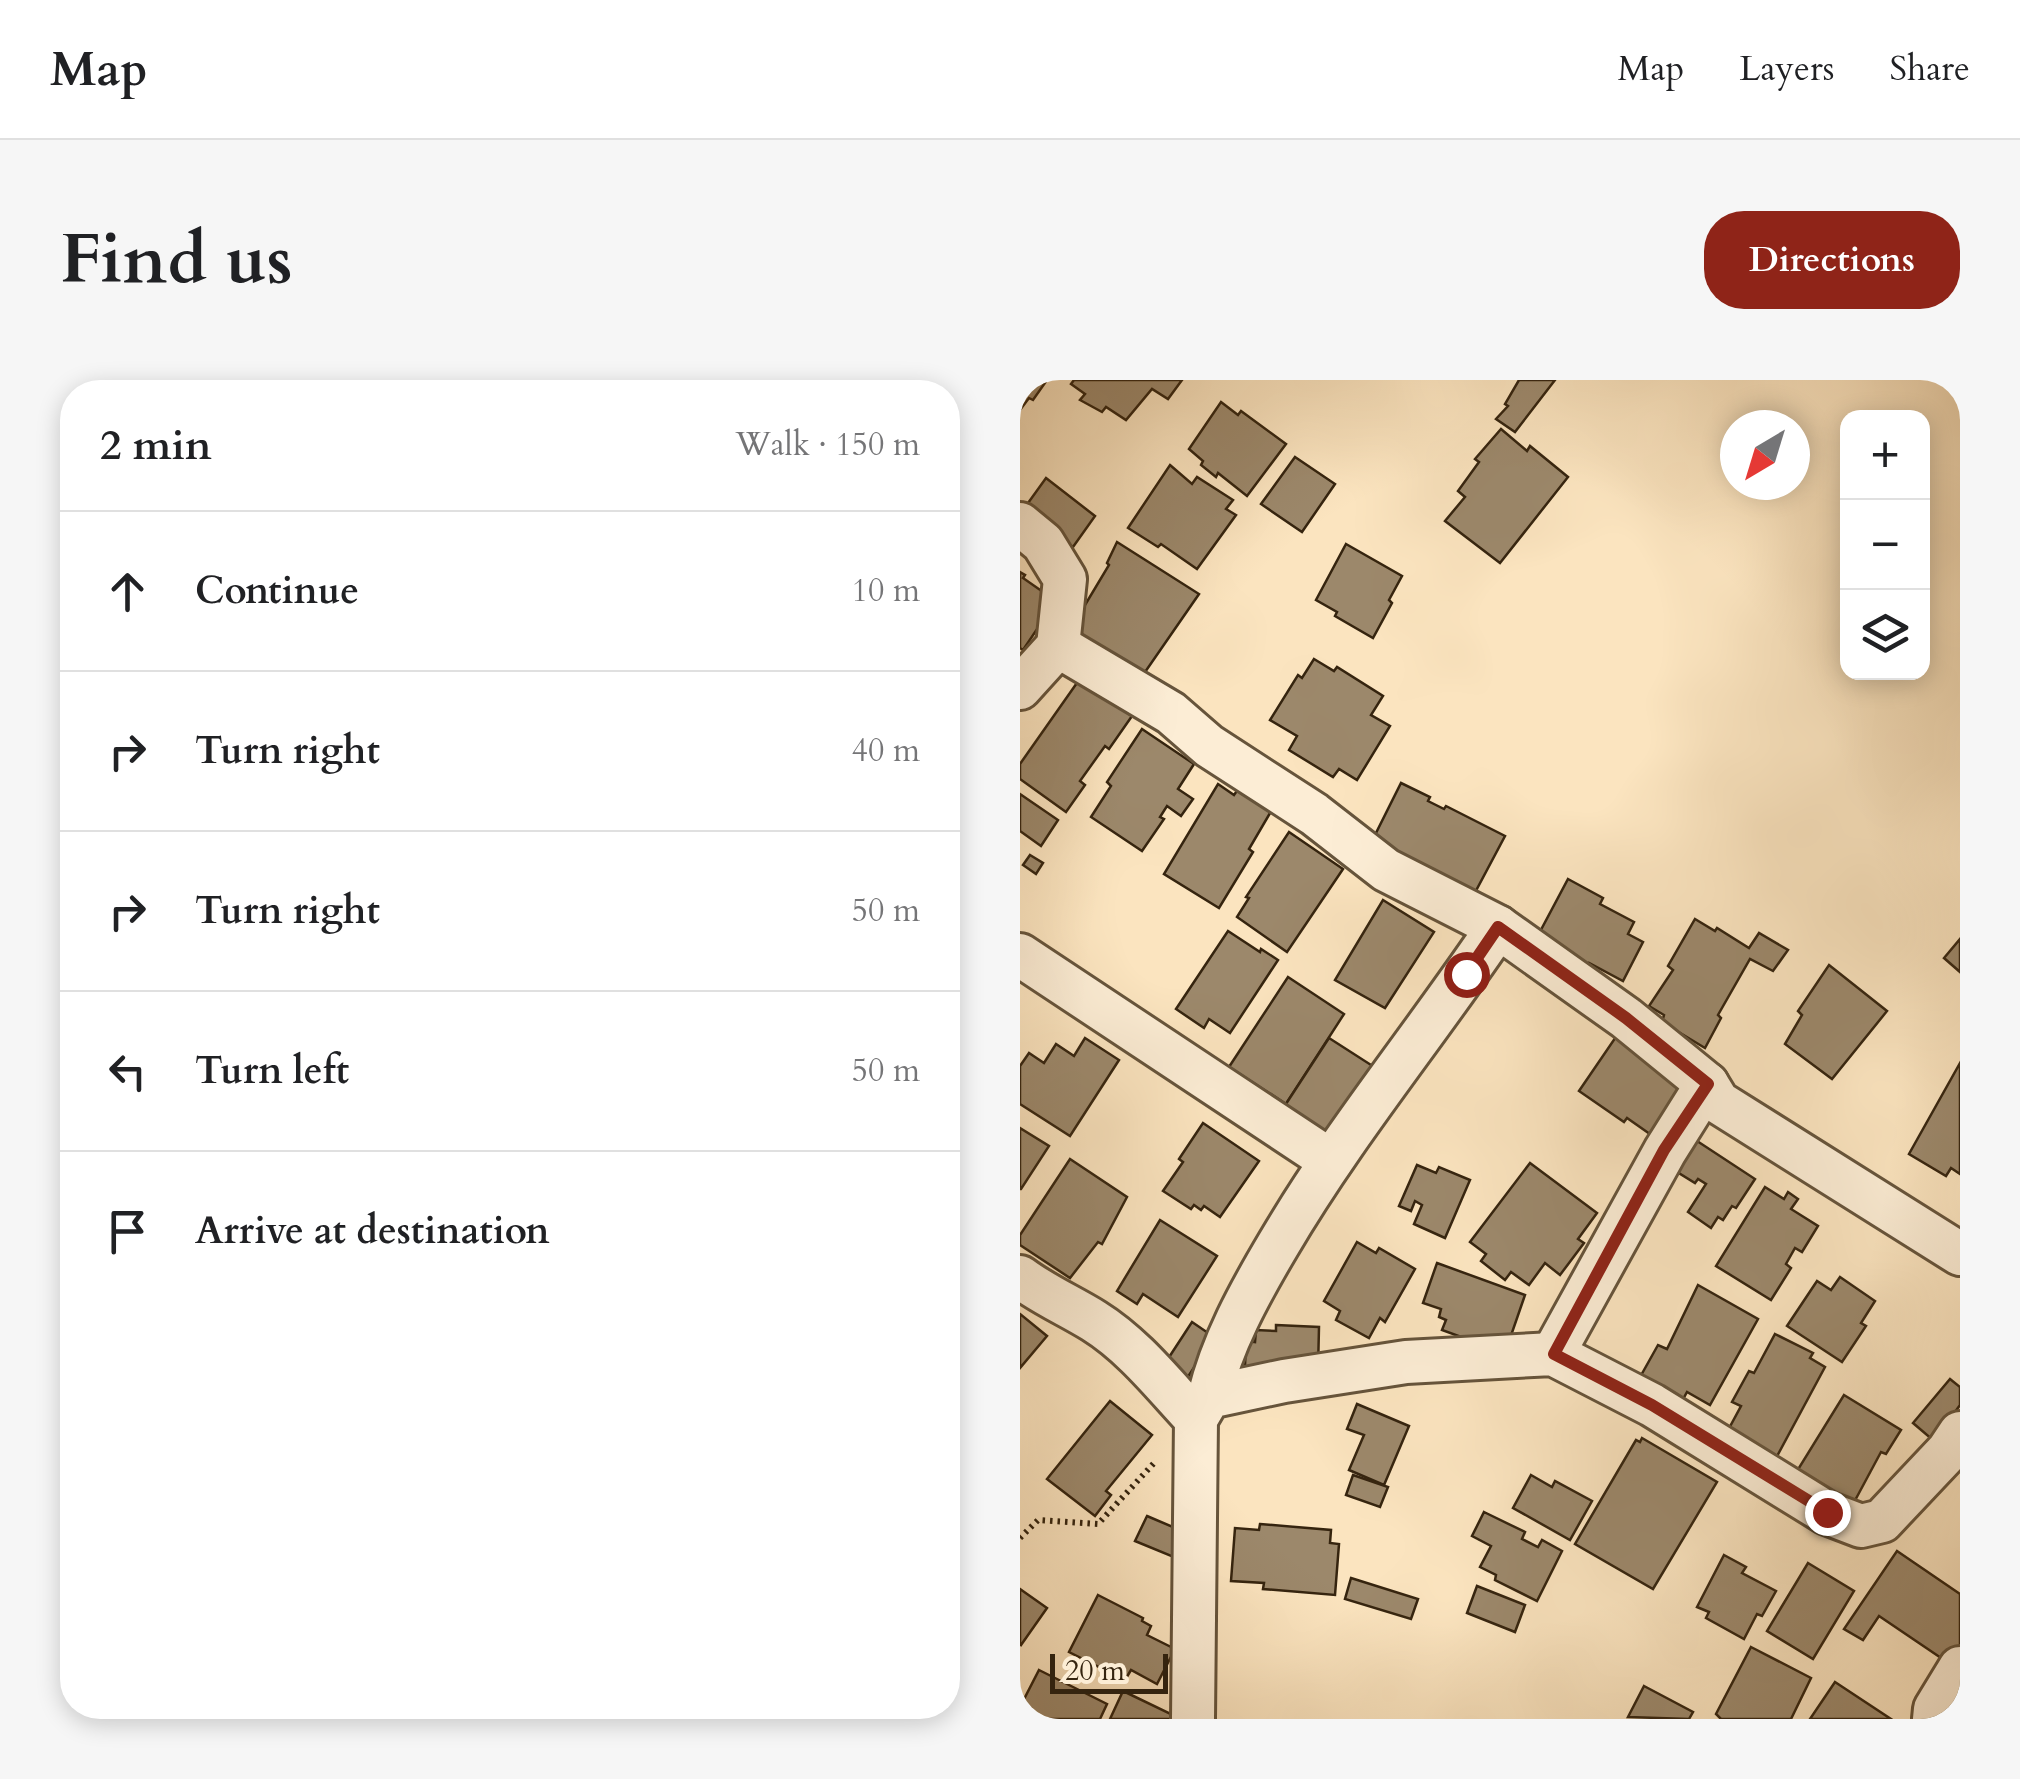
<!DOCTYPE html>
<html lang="en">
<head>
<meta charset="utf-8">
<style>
	body { margin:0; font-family:Cardo,serif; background:#f6f6f6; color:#202124 }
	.controls { position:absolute; right:30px; top:30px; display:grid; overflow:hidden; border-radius:20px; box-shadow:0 5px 25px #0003 }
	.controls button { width:90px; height:90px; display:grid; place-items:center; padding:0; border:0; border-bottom:2px solid #e0e0e0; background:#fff; color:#202124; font:50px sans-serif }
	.compass { position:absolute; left:700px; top:30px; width:90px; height:90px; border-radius:50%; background:#fff; box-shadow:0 5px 25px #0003; rotate:218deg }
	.scale { position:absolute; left:30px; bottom:25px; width:118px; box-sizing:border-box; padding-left:10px; border:5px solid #35240f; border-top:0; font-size:28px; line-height:35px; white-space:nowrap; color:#35240f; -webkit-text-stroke:8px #fcedd5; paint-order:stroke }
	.stop { position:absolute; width:30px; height:30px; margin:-22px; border:8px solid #8f2418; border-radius:50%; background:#fff }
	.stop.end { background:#8f2418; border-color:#fff; box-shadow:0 2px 10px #0008 }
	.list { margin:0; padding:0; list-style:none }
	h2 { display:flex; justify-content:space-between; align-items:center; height:130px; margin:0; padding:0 40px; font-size:42px }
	h2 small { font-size:32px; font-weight:400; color:#757577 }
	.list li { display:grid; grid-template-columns:65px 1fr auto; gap:30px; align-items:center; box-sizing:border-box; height:160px; padding:0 40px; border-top:2px solid #e0e0e0 }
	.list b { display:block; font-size:38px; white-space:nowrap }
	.list em { font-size:32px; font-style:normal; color:#757577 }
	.icon { flex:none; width:55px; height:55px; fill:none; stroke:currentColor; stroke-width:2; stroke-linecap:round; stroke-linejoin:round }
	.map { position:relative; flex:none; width:940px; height:1339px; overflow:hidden; border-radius:40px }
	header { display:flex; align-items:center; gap:60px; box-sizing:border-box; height:140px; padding:0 50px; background:#fff; border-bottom:2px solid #e0e0e0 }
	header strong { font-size:48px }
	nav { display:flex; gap:55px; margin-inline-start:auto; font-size:35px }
	.intro { display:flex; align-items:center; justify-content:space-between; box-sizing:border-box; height:240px; padding:0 60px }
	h1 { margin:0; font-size:70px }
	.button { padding:25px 45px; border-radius:40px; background:#8f2418; color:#fff; font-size:35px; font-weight:700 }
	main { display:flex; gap:60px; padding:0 60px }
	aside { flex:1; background:#fff; border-radius:40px; box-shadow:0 5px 25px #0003 }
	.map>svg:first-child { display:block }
	.building { fill:#9c886b; stroke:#35240f; stroke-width:2.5 }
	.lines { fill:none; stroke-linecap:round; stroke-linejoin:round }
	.minor-casing { stroke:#66543b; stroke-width:48 }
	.path { stroke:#35240f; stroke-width:6; stroke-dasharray:2.5 5; stroke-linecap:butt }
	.minor { stroke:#fcedd5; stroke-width:42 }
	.route { stroke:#8f2418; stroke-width:12 }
</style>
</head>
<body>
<header>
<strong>Map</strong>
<nav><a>Map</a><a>Layers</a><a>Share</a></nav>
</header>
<div class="intro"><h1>Find us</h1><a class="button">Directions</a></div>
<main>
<aside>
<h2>2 min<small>Walk · 150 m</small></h2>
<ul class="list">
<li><svg class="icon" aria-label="ahead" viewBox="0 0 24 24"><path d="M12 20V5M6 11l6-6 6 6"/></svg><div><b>Continue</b></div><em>10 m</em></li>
<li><svg class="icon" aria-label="right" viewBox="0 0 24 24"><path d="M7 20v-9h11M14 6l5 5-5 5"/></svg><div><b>Turn right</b></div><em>40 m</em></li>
<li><svg class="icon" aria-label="right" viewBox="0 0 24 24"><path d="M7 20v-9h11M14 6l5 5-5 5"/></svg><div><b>Turn right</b></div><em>50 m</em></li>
<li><svg class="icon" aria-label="left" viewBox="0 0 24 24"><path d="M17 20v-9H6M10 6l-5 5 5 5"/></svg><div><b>Turn left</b></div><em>50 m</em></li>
<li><svg class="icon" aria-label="arrive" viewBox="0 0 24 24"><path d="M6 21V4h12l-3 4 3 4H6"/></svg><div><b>Arrive at destination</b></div></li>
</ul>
</aside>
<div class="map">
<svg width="940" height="1339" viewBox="0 0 940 1339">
	<rect width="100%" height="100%" fill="#fbe4bf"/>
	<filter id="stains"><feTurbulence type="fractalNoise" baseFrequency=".002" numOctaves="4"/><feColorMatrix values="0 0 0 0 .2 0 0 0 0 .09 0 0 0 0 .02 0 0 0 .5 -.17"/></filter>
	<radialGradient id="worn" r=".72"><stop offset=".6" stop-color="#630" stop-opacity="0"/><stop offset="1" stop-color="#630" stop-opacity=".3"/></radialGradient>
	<!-- building -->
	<g class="building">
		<path d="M 0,0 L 27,0 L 13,20 L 9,18 L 0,30 Z"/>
		<path d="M 54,0 L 162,0 L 148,19 L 132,9 L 106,40 L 86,27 L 82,32 L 60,20 L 65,14 L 51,4 Z"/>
		<path d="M 499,0 L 535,0 L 495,52 L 476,39 L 488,26 L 485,24 Z"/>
		<path d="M 201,22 L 218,35 L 221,31 L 266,64 L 227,116 L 198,93 L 196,97 L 181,85 L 183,81 L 169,69 Z"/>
		<path d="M 481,49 L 507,71 L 510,66 L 548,97 L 480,183 L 425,141 L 445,117 L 438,111 L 459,82 L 455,79 Z"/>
		<path d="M 275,77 L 315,104 L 282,152 L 241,124 Z"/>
		<path d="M 150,85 L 172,104 L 177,97 L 213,120 L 206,129 L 216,135 L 177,189 L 141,164 L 138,167 L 108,148 Z"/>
		<path d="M 26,98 L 75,136 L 53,167 L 3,130 Z"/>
		<path d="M 97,162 L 179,214 L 123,295 L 83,267 L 80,272 L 55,266 L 62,230 L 89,185 L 87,183 Z"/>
		<path d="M 326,164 L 382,196 L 369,220 L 372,223 L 353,258 L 315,236 L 317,232 L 296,220 Z"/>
		<path d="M 0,192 L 5,195 L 3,198 L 36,221 L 3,270 L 0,268 Z"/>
		<path d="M 294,279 L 314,291 L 317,287 L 363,316 L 351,335 L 370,346 L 337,400 L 319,389 L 313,397 L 269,370 L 277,356 L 250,340 L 278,295 L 282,298 Z"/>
		<path d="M 59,300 L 112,336 L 89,369 L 85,366 L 60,401 L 65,405 L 46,432 L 0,399 L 0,384 Z"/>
		<path d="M 122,349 L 174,384 L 158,409 L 173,419 L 161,436 L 147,426 L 140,437 L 144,439 L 122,471 L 71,437 L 91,406 L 87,402 Z"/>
		<path d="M 381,403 L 410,417 L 408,421 L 424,429 L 426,426 L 485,456 L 451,520 L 348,469 Z"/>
		<path d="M 198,404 L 214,415 L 219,408 L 253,428 L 229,469 L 233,472 L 199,528 L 144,494 Z"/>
		<path d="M 0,414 L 38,440 L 21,466 L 0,451 Z"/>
		<path d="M 269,452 L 323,489 L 267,572 L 217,537 L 229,518 L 226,517 Z"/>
		<path d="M 10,475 L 23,483 L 16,494 L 3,485 Z"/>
		<path d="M 548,499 L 583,518 L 580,524 L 614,542 L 608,554 L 623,562 L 603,601 L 569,583 L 565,590 L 514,563 Z"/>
		<path d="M 363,520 L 414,552 L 365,628 L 315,600 Z"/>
		<path d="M 675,539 L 695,551 L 697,548 L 729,568 L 739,553 L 768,570 L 753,591 L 730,579 L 698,635 L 701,638 L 685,668 L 642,642 L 644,635 L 629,626 L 653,590 L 648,586 Z"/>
		<path d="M 208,551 L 240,572 L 241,569 L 258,580 L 210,653 L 189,639 L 184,648 L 156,629 Z"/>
		<path d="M 940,559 L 940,592 L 924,578 Z"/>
		<path d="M 809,585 L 867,631 L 812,699 L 765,664 L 782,635 L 778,631 Z"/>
		<path d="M 268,597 L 324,634 L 266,724 L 209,687 Z"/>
		<path d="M 602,648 L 674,706 L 637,759 L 607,738 L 604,742 L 559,711 Z"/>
		<path d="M 65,658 L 99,680 L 50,756 L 0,724 L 0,686 L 9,673 L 24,683 L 36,664 L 54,676 Z"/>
		<path d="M 309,658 L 362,692 L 314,764 L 262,730 Z"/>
		<path d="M 940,683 L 940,794 L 931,788 L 926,796 L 889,774 Z"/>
		<path d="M 183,743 L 239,781 L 200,837 L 184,826 L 181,830 L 174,825 L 171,829 L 143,811 L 163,782 L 159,779 Z"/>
		<path d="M 0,748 L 29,766 L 1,809 L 0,809 Z"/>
		<path d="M 674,759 L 735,799 L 716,828 L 712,826 L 703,840 L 698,837 L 691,848 L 668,832 L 686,804 L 678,799 L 675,803 L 654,790 Z"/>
		<path d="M 50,779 L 107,817 L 82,864 L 78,862 L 50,898 L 0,865 L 0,855 Z"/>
		<path d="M 510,783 L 577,833 L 558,859 L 564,863 L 540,895 L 525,883 L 509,905 L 491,892 L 485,900 L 461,881 L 466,874 L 450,862 Z"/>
		<path d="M 397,785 L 416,793 L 419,787 L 450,800 L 425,858 L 394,844 L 402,825 L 395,821 L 391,831 L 379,826 Z"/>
		<path d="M 745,807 L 764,819 L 768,812 L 778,819 L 771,829 L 798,846 L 782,872 L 775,868 L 766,884 L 771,888 L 751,920 L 696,886 Z"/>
		<path d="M 140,840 L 197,876 L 158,937 L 123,914 L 117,924 L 97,911 Z"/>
		<path d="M 337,862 L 356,873 L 359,868 L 395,889 L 365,942 L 360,938 L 349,958 L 316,940 L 320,931 L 304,921 Z"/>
		<path d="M 417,883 L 505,915 L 485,973 L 422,950 L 426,940 L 419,937 L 421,929 L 403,923 Z"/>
		<path d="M 820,897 L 855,921 L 841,943 L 846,946 L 822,982 L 767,946 L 797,901 L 811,910 Z"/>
		<path d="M 678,905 L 738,939 L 690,1025 L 667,1012 L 661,1023 L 619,999 L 638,965 L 647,969 Z"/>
		<path d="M 0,934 L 27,956 L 0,988 Z"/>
		<path d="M 172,942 L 194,957 L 160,1009 L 142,988 Z"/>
		<path d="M 256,945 L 299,947 L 298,990 L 225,986 L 226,961 L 235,962 L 236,950 L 256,951 Z"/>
		<path d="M 755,954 L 793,973 L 790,978 L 805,987 L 755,1080 L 706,1054 L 721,1026 L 712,1022 L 729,991 L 734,993 Z"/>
		<path d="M 930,999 L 940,1007 L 940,1025 L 914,1061 L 893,1043 Z"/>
		<path d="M 824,1015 L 881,1050 L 866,1074 L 861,1072 L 832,1126 L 777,1091 Z"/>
		<path d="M 90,1021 L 132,1055 L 86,1111 L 91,1115 L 75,1136 L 27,1099 Z"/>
		<path d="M 337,1024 L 389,1046 L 364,1105 L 329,1090 L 344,1055 L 327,1049 Z"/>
		<path d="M 622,1058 L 697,1102 L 633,1209 L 555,1164 L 616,1060 L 620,1062 Z"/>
		<path d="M 333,1095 L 368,1107 L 360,1127 L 326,1115 Z"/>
		<path d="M 511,1095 L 532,1107 L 535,1101 L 572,1121 L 550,1160 L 493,1128 Z"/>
		<path d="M 464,1132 L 505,1152 L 502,1159 L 518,1167 L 522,1160 L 542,1171 L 517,1221 L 475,1200 L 476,1195 L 460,1187 L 471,1166 L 452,1156 Z"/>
		<path d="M 127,1136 L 167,1153 L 156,1178 L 115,1161 Z"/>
		<path d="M 240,1144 L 311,1150 L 310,1163 L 319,1164 L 315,1215 L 243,1209 L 244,1203 L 211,1201 L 215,1148 L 239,1150 Z"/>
		<path d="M 877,1171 L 940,1214 L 940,1269 L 930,1284 L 859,1236 L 843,1260 L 824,1249 Z"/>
		<path d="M 704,1175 L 726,1187 L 722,1193 L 756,1211 L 742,1236 L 737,1234 L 724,1259 L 686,1238 L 689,1232 L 677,1227 Z"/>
		<path d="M 788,1183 L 834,1211 L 793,1279 L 747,1251 Z"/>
		<path d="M 331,1198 L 398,1219 L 391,1239 L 325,1219 Z"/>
		<path d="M 457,1206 L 505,1225 L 495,1252 L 447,1233 Z"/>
		<path d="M 0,1209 L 27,1228 L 1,1265 L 0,1264 Z"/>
		<path d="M 78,1215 L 123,1238 L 122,1241 L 131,1246 L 127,1255 L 155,1269 L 137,1304 L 111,1290 L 105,1300 L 49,1272 Z"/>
		<path d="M 731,1267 L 791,1298 L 771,1339 L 701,1339 L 696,1334 Z"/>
		<path d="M 19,1290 L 87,1324 L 80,1339 L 0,1339 L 0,1327 Z"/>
		<path d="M 815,1302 L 871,1339 L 790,1339 Z"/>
		<path d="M 624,1306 L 673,1332 L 669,1339 L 608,1337 Z"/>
		<path d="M 103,1311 L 153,1335 L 151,1339 L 90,1339 Z"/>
	</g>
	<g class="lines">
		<!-- minor casing -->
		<g class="minor-casing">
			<g id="minor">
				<path d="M 0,144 L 23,163 L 45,199 L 38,266 L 0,308"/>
				<path d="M 38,266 L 151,333 L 189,366 L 294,434 L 366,490 L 478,547 L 606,638 L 687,704 L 698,722 L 940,874"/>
				<path d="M 0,575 L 311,781"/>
				<path d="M 0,897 C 24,915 50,926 74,941 C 114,966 144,1005 176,1039"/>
				<path d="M 533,974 L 645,771 L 687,704"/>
				<path d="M 189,1017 C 202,963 229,914 258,865 C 323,754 406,654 478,547"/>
				<path d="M 173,1339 L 176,1039 L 189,1017 L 264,1001 L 386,982 L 533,974 L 632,1025 L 807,1133 L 841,1146 L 862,1141 L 928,1071 L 940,1053"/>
				<path d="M 914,1339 L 915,1329 L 940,1288"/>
			</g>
		</g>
		<!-- path -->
		<path class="path" d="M 0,1158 L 18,1140 L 78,1144 L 134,1083"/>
		<!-- minor -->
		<use href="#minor" class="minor"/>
	</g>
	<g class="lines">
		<!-- route -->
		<path class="route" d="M 446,594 L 478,547 L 606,638 L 688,704 L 644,770 L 534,974 L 632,1025 L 807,1132"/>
	</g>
	<rect width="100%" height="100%" filter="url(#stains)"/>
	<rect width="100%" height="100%" fill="url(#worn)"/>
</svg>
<div class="controls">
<button>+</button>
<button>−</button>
<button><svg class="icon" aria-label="layers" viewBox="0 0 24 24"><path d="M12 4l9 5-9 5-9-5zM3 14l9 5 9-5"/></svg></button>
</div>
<svg class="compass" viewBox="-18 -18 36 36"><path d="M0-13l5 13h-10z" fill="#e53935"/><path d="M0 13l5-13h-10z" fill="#757577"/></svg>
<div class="scale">20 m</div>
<div class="stop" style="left:446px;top:594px"></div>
<div class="stop end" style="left:807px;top:1132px"></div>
</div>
</main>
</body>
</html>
